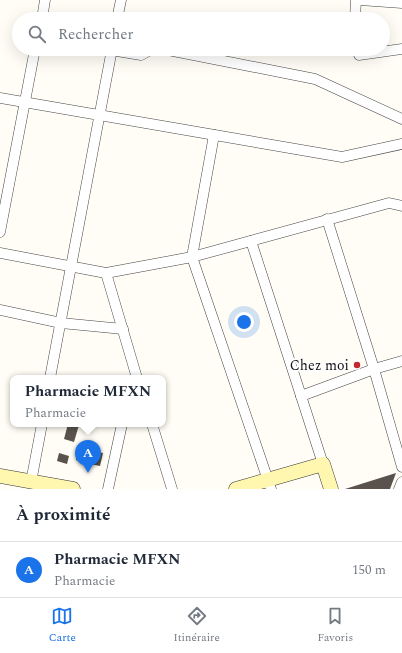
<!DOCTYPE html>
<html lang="fr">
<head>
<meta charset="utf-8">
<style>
	body { margin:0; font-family:Spectral,serif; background:#f2f2f3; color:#1f2937 }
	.you { position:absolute; left:244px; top:322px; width:14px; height:14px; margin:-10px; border:3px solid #fff; border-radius:50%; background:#1a73e8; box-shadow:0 0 0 6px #1a73e833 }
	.badge { display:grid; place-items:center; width:26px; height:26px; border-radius:50%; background:#1a73e8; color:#fff; font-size:13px; font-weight:700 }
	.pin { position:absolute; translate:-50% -33px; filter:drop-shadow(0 1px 2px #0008) }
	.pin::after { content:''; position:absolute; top:21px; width:14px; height:12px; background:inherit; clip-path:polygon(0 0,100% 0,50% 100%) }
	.popup { position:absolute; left:10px; top:375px; width:156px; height:52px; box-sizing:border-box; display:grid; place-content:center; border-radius:8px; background:#fff; filter:drop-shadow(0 1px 3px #0005); font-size:13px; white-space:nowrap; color:#747a83 }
	.popup b { font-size:15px; color:#1f2937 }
	.popup::after { content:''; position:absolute; left:50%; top:100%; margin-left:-8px; border:8px solid transparent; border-top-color:#fff }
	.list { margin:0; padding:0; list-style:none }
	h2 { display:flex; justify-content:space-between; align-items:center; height:52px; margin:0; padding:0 16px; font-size:17px }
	h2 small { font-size:13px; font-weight:400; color:#747a83 }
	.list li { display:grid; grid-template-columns:26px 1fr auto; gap:12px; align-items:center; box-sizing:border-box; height:56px; padding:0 16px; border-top:1px solid #e0e1e3 }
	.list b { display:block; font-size:15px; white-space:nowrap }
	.list p { margin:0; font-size:13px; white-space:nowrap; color:#747a83 }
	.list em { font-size:13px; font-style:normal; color:#747a83 }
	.icon { flex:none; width:22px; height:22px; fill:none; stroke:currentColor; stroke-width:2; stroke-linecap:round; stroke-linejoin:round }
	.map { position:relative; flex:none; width:402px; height:489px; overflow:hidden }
	.search { position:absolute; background:#fff; box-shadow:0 4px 16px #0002; left:12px; right:12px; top:12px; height:44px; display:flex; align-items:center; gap:10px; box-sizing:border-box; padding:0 14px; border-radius:22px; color:#747a83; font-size:15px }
	.sheet { height:108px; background:#fff }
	nav { display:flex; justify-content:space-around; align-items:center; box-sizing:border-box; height:56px; border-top:1px solid #e0e1e3; background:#fff; font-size:11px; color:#747a83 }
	nav a { display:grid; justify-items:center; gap:2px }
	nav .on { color:#1a73e8 }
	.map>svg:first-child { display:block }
	.building { fill:#5a524d }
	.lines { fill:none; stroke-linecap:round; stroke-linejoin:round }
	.street-casing { stroke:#444; stroke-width:11 }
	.secondary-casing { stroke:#333; stroke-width:15 }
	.street { stroke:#fff; stroke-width:10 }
	.secondary { stroke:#fff6b0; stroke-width:14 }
	.poi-dot { fill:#c4262e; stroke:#fff; stroke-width:1.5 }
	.labels { text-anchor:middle; stroke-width:4; stroke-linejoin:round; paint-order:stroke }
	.poi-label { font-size:14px; fill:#111; stroke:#fff; text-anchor:end }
</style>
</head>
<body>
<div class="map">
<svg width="402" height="489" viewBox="0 0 402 489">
	<rect width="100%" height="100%" fill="#fffdf5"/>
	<!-- building -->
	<g class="building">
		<path d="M 68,424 L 79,425 L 74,442 L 64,439 Z"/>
		<path d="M 79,448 L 91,451 L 87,464 L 76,460 Z"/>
		<path d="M 92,451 L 103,453 L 100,466 L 90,464 Z"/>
		<path d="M 59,453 L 69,456 L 67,464 L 57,461 Z"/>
		<path d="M 396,473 L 390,489 L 345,489 Z"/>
	</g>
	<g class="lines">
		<!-- street casing -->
		<g class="street-casing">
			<g id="street">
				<path d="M 360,0 L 402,3"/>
				<path d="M 42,19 L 45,0"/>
				<path d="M 117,19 L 121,0"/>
				<path d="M 355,19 L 356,0"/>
				<path d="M 163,49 L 315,79 L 402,119"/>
				<path d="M 358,49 L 359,55 L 402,49"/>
				<path d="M 111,50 L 141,55 L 152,49"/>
				<path d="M 0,98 L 342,157 L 402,144"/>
				<path d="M 214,135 L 192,257 L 271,489"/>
				<path d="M 327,219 L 374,369 L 402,467"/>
				<path d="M 0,232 L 35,49"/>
				<path d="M 251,241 L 323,464"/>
				<path d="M 0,253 L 106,273 L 192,257 L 389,203 L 402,206"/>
				<path d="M 106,273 L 137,378"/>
				<path d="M 0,310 L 61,323 L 123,329"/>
				<path d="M 50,378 L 112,49"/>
				<path d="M 301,396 L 374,369 L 402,361"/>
				<path d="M 152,424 L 172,489"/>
				<path d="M 31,482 L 42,424"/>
				<path d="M 108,489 L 122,424"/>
				<path d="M 399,489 L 402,482"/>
			</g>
		</g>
		<!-- secondary casing -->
		<g class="secondary-casing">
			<g id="secondary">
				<path d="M 0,476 L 73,489"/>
				<path d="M 236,489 L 323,464 L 331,489"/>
			</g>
		</g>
		<!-- street -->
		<use href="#street" class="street"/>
		<!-- secondary -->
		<use href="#secondary" class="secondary"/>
	</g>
	<!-- markers -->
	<circle class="poi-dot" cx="357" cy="365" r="4"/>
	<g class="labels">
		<!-- poi labels -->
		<g class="poi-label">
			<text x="349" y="370">Chez moi</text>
		</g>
	</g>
</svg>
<div class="you"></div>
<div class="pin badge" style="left:88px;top:473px">A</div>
<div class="popup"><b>Pharmacie MFXN</b>Pharmacie</div>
<div class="search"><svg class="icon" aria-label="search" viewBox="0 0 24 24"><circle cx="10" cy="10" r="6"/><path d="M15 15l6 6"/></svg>Rechercher</div>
</div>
<section class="sheet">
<h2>À proximité<small></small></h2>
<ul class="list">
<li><span class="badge">A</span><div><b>Pharmacie MFXN</b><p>Pharmacie</p></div><em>150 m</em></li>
</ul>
</section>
<nav>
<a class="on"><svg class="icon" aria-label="map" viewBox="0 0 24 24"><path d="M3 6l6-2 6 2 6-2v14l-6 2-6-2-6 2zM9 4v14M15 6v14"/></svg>Carte</a>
<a><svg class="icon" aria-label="directions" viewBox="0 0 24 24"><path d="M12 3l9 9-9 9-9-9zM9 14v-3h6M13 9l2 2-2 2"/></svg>Itinéraire</a>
<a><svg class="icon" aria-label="saved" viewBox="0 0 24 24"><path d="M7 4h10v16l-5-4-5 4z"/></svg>Favoris</a>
</nav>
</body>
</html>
